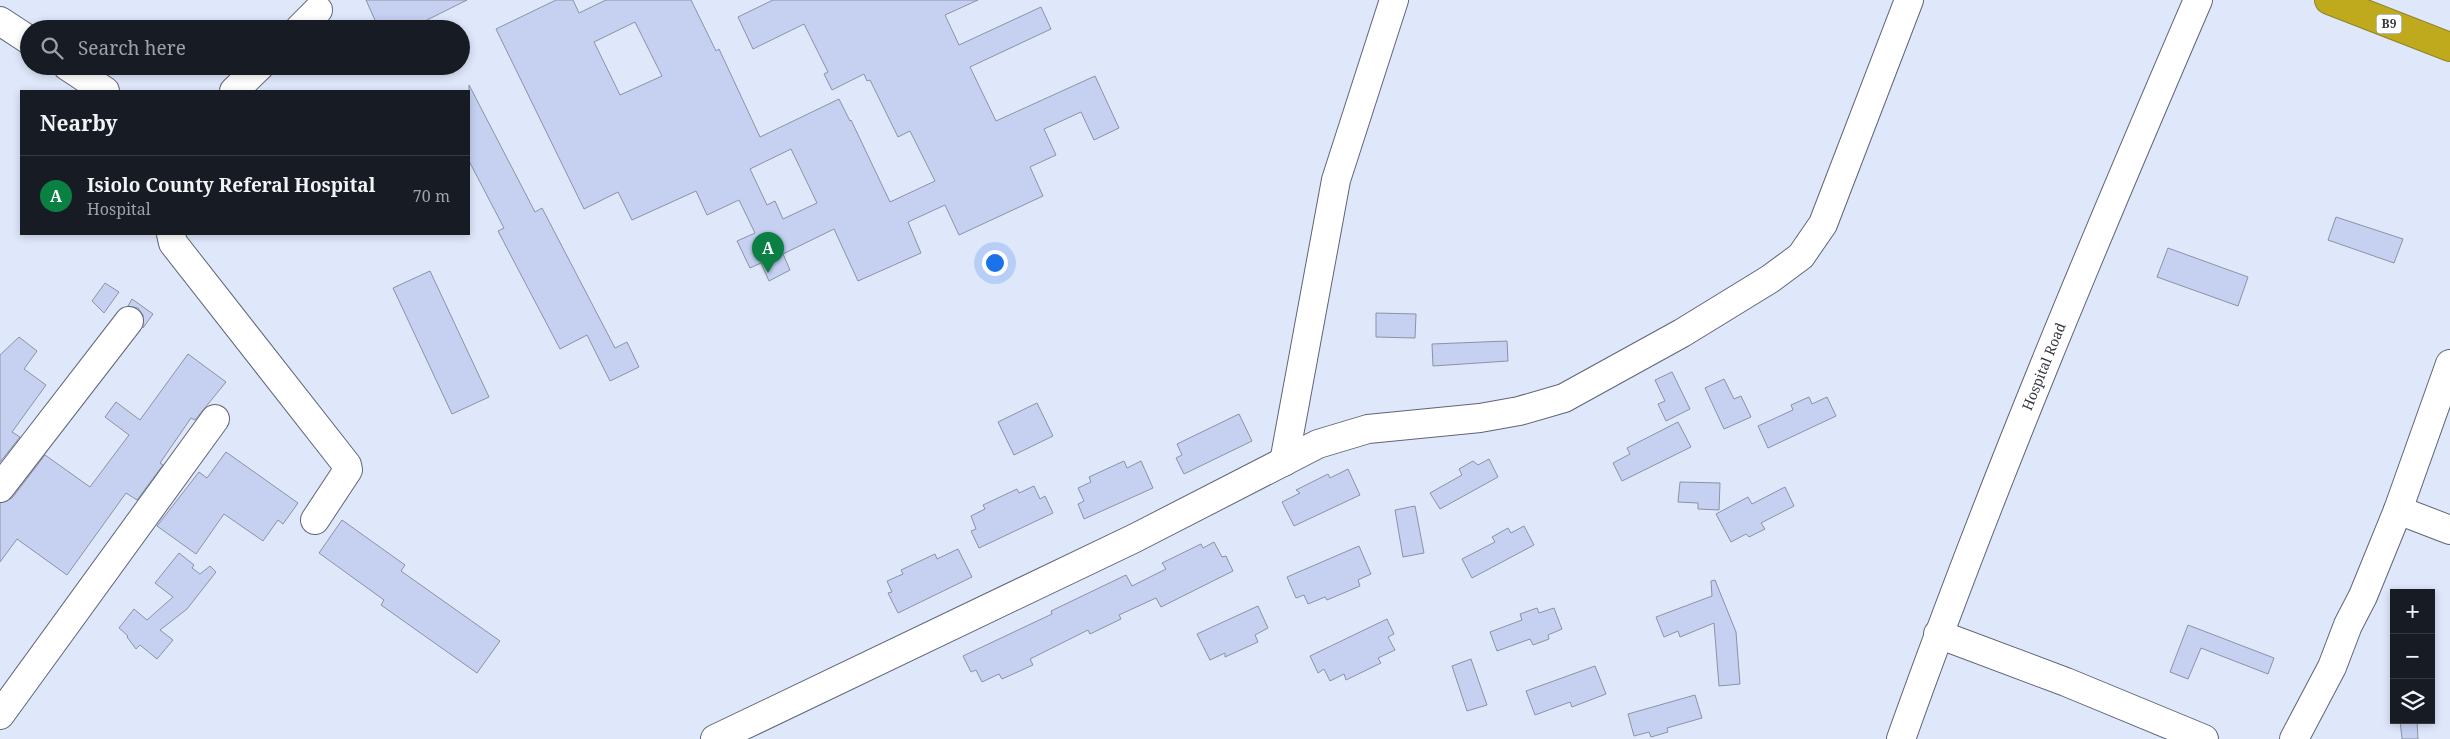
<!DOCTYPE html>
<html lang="en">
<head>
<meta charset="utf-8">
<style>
	body { margin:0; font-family:"Noto Serif",serif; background:#242831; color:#f1f3f6 }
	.controls { position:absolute; right:15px; bottom:15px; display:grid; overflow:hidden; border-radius:0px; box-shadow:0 2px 8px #0003 }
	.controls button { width:45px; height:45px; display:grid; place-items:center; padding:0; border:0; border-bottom:1px solid #363941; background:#171b24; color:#f1f3f6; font:25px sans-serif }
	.you { position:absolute; left:994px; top:262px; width:18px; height:18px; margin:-12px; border:4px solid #fff; border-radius:50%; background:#1a73e8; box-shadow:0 0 0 8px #1a73e833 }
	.badge { display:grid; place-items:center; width:32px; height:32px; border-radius:50%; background:#0b8043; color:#fff; font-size:16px; font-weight:700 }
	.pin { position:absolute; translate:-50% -41px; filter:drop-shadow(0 1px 2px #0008) }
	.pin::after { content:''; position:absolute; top:26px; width:18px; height:15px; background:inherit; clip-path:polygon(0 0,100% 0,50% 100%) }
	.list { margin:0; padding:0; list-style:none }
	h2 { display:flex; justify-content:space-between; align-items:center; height:65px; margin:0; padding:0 20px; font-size:21px }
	h2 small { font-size:16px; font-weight:400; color:#9ea1a6 }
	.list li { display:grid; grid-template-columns:32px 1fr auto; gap:15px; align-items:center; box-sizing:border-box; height:80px; padding:0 20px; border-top:1px solid #363941 }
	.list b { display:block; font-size:19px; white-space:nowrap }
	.list p { margin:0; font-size:16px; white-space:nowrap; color:#9ea1a6 }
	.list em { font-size:16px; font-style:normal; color:#9ea1a6 }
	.icon { flex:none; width:28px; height:28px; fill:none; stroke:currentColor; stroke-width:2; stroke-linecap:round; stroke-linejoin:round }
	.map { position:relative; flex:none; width:2450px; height:739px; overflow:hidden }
	.search { position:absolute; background:#171b24; box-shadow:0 2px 8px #0003; left:20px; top:20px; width:450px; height:55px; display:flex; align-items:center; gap:12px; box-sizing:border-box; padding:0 18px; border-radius:28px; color:#9ea1a6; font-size:19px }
	.panel { position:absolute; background:#171b24; box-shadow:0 2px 8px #0003; left:20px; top:90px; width:450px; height:145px; border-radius:0px }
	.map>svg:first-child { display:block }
	.building { fill:#c6d1f2; stroke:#8c92a5; fill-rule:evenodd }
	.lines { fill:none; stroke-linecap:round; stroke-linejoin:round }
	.minor-casing { stroke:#5f6577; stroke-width:30 }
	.highway-casing { stroke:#8e8229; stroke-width:30 }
	.minor { stroke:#fff; stroke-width:28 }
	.highway { stroke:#beaa1c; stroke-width:28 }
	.labels { text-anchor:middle; stroke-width:4; stroke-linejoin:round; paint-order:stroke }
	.shield { fill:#fff; stroke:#72747a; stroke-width:1 }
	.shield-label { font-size:12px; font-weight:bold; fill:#363941 }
	.street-label { font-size:14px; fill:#363941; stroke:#fff }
</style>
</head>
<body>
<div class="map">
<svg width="2450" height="739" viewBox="0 0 2450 739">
	<rect width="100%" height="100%" fill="#dfe7fb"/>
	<!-- building -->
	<g class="building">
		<path d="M 366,0 L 467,0 L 409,29 L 379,29 Z"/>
		<path d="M 556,0 L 573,0 L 579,13 L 606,0 L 691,0 L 716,51 L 719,49 L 760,137 L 839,99 L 850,121 L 851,120 L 890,202 L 935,181 L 910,131 L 898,137 L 870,80 L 867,81 L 864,74 L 832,90 L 824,74 L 828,72 L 804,24 L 753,49 L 738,17 L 773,0 L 978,0 L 945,15 L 959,45 L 1041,7 L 1051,29 L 970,67 L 996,121 L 1095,76 L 1119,128 L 1094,140 L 1081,112 L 1044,129 L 1056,155 L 1030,167 L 1043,196 L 959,235 L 945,205 L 908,222 L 921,253 L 858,281 L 834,229 L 783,254 L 790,270 L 769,281 L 761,263 L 750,268 L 737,241 L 755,233 L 739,200 L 707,215 L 696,191 L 632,220 L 618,192 L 584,209 L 496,29 ZM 635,22 L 662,76 L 620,95 L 594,42 ZM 791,149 L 817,203 L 783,219 L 775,201 L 767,205 L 750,169 Z"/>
		<path d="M 469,85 L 535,212 L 542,208 L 615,348 L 627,342 L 639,367 L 610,381 L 587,335 L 560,349 L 498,231 L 504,228 L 469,161 Z"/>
		<path d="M 2336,217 L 2403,239 L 2394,263 L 2328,240 Z"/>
		<path d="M 2168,248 L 2248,277 L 2238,306 L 2157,277 Z"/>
		<path d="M 430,271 L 489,397 L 452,414 L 393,288 Z"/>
		<path d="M 105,283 L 119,292 L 104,313 L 92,301 Z"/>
		<path d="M 132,299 L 153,314 L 143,328 L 143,315 L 138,308 L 128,306 Z"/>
		<path d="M 1376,313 L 1416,314 L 1415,338 L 1376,337 Z"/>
		<path d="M 19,337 L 37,351 L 24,369 L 46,385 L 12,432 L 20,437 L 0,462 L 0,355 Z"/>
		<path d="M 1507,341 L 1508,361 L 1433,366 L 1432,344 Z"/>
		<path d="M 188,354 L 226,382 L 195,420 L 191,418 L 160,463 L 163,465 L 137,500 L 126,493 L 67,575 L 17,539 L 0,562 L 0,503 L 12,498 L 45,455 L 90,487 L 129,435 L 105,417 L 116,402 L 140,420 Z"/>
		<path d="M 1672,372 L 1690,409 L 1666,421 L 1658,404 L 1665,401 L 1655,380 Z"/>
		<path d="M 1724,379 L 1734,399 L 1741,396 L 1751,417 L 1724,429 L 1705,388 Z"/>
		<path d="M 1809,397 L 1812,404 L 1827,397 L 1836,416 L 1768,448 L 1758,426 L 1793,410 L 1791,405 Z"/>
		<path d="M 1037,403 L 1053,436 L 1014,455 L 998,422 Z"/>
		<path d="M 1239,414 L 1252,441 L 1184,474 L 1176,458 L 1182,455 L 1177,444 Z"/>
		<path d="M 1678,422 L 1691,447 L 1622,481 L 1613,463 L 1630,454 L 1627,448 Z"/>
		<path d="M 226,452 L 298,503 L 283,524 L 278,520 L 263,541 L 224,514 L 196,554 L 157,526 L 199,472 L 207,478 Z"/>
		<path d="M 1489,459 L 1498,477 L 1440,509 L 1430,493 L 1462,475 L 1459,469 L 1473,461 L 1478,465 Z"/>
		<path d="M 1124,461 L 1127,468 L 1141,461 L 1153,488 L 1084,519 L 1078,504 L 1084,501 L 1078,488 L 1091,482 L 1089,477 Z"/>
		<path d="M 1348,469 L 1360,495 L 1294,526 L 1282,502 L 1300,493 L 1296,490 L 1328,474 L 1330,478 Z"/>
		<path d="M 1680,482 L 1720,483 L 1719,510 L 1698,509 L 1698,503 L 1678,502 Z"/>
		<path d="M 1034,486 L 1040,499 L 1045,496 L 1053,513 L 979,548 L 971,531 L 976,529 L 971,516 L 985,509 L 983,505 L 1017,489 L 1019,493 Z"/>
		<path d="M 1785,487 L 1794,506 L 1761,523 L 1765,529 L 1749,537 L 1746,534 L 1731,542 L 1716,514 L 1748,497 L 1752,504 Z"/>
		<path d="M 1415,506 L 1424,553 L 1403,557 L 1395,510 Z"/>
		<path d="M 342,520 L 405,565 L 401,571 L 500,641 L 477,673 L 381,605 L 384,600 L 319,553 Z"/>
		<path d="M 1524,526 L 1534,545 L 1472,578 L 1462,559 L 1495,542 L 1492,537 L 1508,528 L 1511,533 Z"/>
		<path d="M 1214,542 L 1222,557 L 1226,556 L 1233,571 L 1161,607 L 1156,598 L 1119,615 L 1121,619 L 1090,634 L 1088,630 L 1030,659 L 1033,665 L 1002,679 L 999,674 L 982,682 L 976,670 L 971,672 L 963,656 L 1052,614 L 1051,611 L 1126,575 L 1132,586 L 1166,569 L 1162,563 L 1201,544 L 1203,548 Z"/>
		<path d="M 1359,546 L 1371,574 L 1358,580 L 1360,586 L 1327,600 L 1325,597 L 1308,604 L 1304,595 L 1296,598 L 1287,577 Z"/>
		<path d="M 958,549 L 972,577 L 898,613 L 888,593 L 892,592 L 887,581 L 903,574 L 901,570 L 935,554 L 937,559 Z"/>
		<path d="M 179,553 L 194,565 L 192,568 L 200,574 L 210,566 L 216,572 L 187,609 L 160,630 L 173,640 L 157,659 L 140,645 L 136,649 L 127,637 L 128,636 L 119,628 L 134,609 L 147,620 L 173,597 L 155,583 Z"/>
		<path d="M 1715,580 L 1736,632 L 1740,684 L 1719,686 L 1714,623 L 1680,637 L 1678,631 L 1664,637 L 1656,617 L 1712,596 L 1711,581 Z"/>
		<path d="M 1258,606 L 1268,628 L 1255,635 L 1258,642 L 1225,657 L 1225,653 L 1210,660 L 1197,634 Z"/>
		<path d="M 1537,608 L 1539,613 L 1554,608 L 1562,629 L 1548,635 L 1549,639 L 1533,645 L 1530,639 L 1497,651 L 1490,632 L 1522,620 L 1520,614 Z"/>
		<path d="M 1387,619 L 1394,634 L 1388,637 L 1395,650 L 1378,658 L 1381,663 L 1346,680 L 1344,674 L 1330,681 L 1324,669 L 1318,673 L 1310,656 Z"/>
		<path d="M 2188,625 L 2274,658 L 2268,674 L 2201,648 L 2188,679 L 2170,672 Z"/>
		<path d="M 1471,659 L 1487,705 L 1467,711 L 1452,666 Z"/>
		<path d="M 1595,666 L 1606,694 L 1572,707 L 1570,702 L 1535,715 L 1526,691 Z"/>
		<path d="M 1695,695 L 1702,718 L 1667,728 L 1668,732 L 1651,737 L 1649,732 L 1634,736 L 1628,714 Z"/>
		<path d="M 2400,720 L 2417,720 L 2418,739 L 2402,739 Z"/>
	</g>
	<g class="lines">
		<!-- minor casing -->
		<g class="minor-casing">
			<g id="minor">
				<path d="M 0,21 L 29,40"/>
				<path d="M 299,29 L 318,10"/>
				<path d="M 67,66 L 105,91"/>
				<path d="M 234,91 L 260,66"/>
				<path d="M 171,234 L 173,243 L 347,465 L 348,470 L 315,520"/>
				<path d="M 1284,462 L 1336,180 L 1394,0"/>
				<path d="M 0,488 L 129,321"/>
				<path d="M 2398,510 L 2450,530"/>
				<path d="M 1938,634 L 2066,682 L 2204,739"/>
				<path d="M 0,715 L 215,419"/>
				<path d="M 715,739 L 1135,538 L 1318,444 L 1368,429 L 1480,418 L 1519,411 L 1564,398 L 1682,333 L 1770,279 L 1801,256 L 1823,224 L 1909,0"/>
				<path id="s1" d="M 1901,739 C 1990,489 2093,244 2198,0"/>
				<path d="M 2294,739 L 2332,667 L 2348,625 L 2363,596 L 2398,510 L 2450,364"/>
			</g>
		</g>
		<!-- highway casing -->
		<g class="highway-casing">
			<path id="highway" d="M 2329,0 L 2450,47"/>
		</g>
		<!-- minor -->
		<use href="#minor" class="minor"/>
		<!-- highway -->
		<use href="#highway" class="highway"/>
	</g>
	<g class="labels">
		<!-- shield labels -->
		<rect class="shield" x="2376.5" y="14.5" width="25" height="19" rx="4"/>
		<g class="shield-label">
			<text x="2389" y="28">B9</text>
		</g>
		<!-- street labels -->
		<g class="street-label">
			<text dy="5" stroke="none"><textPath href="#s1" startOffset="399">Hospital Road</textPath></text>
		</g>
	</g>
</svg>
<div class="controls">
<button>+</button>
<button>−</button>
<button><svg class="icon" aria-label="layers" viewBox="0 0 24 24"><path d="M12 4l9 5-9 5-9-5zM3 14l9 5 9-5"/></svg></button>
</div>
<div class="you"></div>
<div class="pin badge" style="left:768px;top:273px">A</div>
<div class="search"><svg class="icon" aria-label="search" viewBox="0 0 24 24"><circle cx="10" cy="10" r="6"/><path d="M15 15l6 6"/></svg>Search here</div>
<section class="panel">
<h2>Nearby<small></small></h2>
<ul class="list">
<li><span class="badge">A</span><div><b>Isiolo County Referal Hospital</b><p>Hospital</p></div><em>70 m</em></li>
</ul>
</section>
</div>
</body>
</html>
